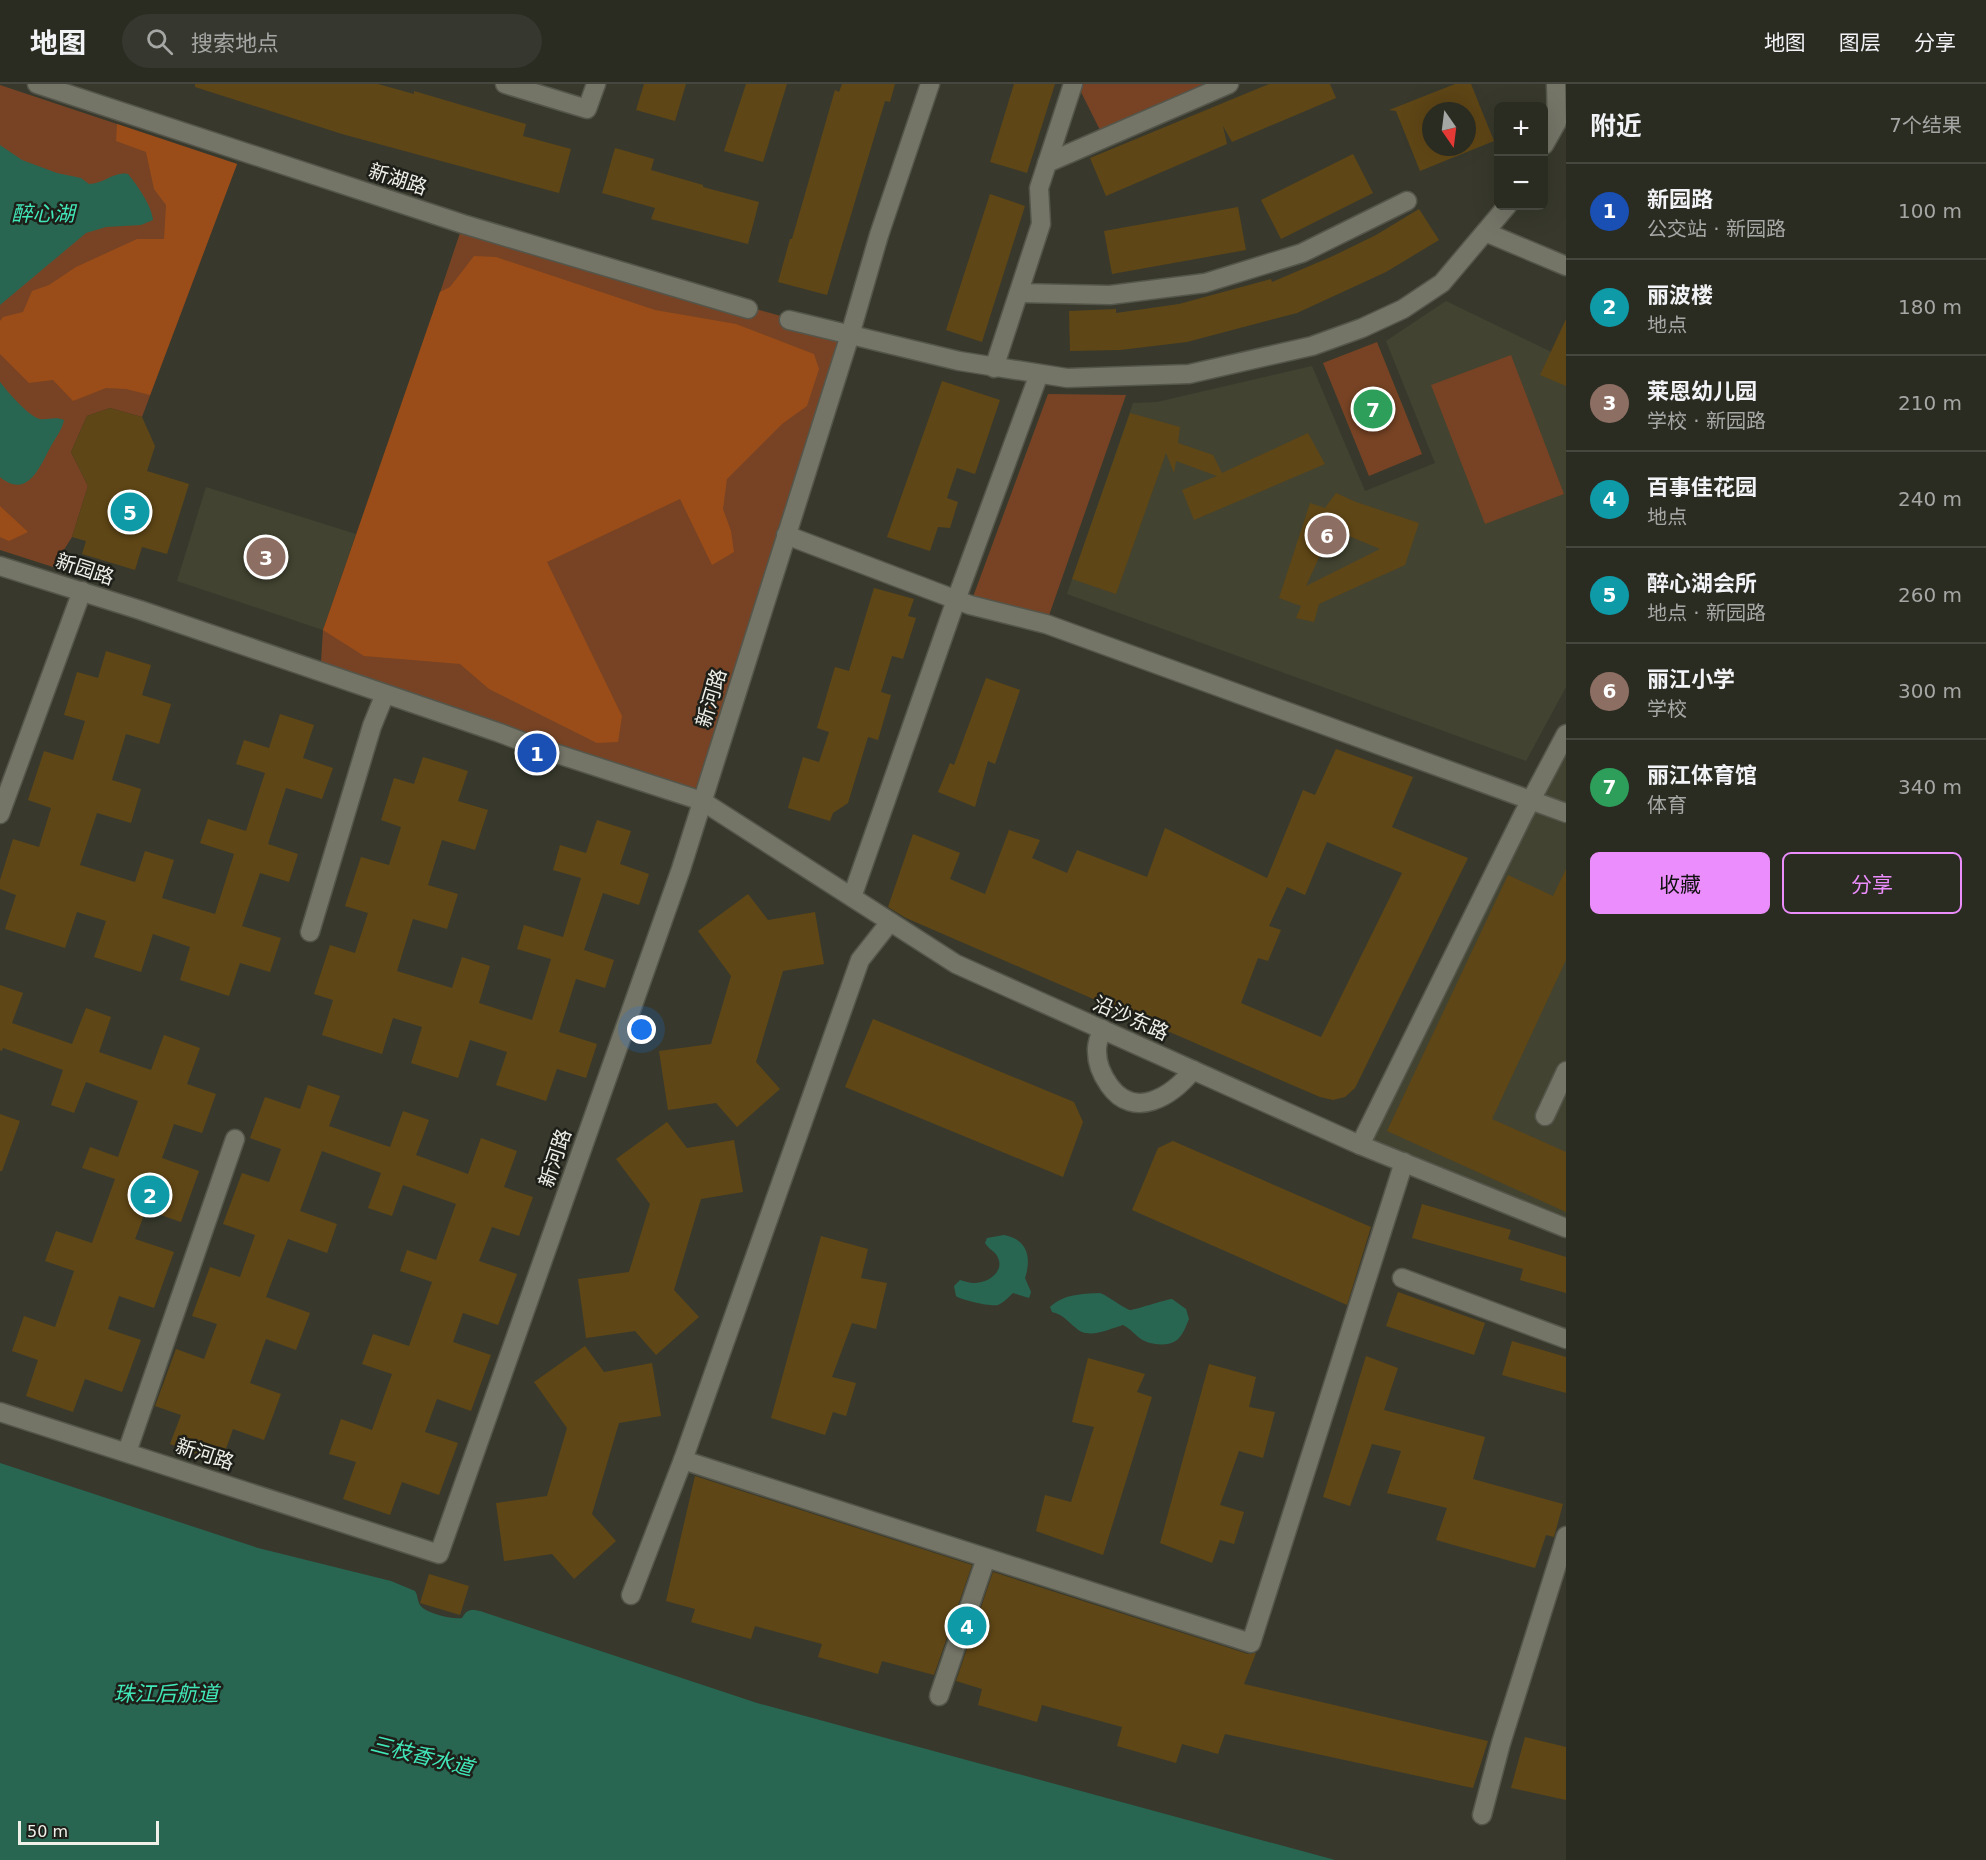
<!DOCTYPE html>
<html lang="zh">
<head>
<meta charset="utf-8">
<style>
	body { margin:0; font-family:"DejaVu Sans","Noto Sans SC",sans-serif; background:#36372e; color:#f1f3f6 }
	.controls { position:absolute; right:18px; top:18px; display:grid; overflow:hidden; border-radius:9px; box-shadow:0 6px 24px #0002 }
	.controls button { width:54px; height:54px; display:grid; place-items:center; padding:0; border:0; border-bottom:2px solid #46473f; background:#2a2b21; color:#f1f3f6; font:30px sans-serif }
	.compass { position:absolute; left:1422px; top:18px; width:54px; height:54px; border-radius:50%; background:#2a2b21; box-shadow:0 6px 24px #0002; rotate:166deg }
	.scale { position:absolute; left:18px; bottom:15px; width:141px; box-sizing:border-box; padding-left:6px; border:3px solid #eff0e8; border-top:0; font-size:16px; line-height:21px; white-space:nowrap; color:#eff0e8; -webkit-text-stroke:4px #1f1f1a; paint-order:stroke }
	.you { position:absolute; left:642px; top:946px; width:21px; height:21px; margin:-15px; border:4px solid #fff; border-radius:50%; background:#1a73e8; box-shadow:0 0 0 9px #1a73e833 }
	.badge { display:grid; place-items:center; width:39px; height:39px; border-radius:50%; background:#eb8dfc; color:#fff; font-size:20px; font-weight:700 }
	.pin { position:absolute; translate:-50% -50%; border:3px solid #fff; box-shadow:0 2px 6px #0006 }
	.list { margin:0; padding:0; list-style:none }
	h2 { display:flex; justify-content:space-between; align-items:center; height:78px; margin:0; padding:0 24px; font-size:26px }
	h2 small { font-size:20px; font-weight:400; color:#a5a7a5 }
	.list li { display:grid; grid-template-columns:39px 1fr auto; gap:18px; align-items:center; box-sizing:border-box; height:96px; padding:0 24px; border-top:2px solid #46473f }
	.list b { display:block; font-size:22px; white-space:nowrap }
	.list p { margin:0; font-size:20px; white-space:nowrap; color:#a5a7a5 }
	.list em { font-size:20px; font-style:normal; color:#a5a7a5 }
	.actions { display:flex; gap:12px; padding:18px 24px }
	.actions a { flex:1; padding:14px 0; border:2px solid #eb8dfc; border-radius:9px; text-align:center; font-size:21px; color:#eb8dfc }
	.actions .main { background:#eb8dfc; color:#111 }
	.icon { flex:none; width:33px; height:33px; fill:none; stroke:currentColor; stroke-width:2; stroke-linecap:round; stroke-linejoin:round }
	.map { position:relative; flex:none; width:1566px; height:1776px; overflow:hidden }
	header { display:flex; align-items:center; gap:36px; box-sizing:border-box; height:84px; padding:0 30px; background:#2a2b21; border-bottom:2px solid #46473f }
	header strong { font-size:28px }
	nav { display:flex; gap:33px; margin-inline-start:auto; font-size:21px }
	.search { width:420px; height:54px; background:#36372e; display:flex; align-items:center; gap:15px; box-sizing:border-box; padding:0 21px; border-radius:33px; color:#a5a7a5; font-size:22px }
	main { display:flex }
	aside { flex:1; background:#2a2b21 }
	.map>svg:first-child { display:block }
	.built { fill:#424330 }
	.green { fill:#774324 }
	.forest { fill:#9a4d18 }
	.water { fill:#286652 }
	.building { fill:#5f4616; fill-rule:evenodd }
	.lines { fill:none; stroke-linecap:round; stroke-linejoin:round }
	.minor-casing { stroke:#55564b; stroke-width:21 }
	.minor { stroke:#747567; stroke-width:18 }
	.labels { text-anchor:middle; stroke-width:5; stroke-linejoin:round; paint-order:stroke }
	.street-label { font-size:20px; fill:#eff0e8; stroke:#1f1f1a }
	.water-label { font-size:21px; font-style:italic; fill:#41e8b9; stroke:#1f1f1a }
</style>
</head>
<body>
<header>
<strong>地图</strong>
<div class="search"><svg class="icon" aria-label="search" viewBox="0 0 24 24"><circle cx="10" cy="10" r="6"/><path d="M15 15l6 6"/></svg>搜索地点</div>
<nav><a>地图</a><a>图层</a><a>分享</a></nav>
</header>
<main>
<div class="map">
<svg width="1566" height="1776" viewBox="0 0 1566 1776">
	<rect width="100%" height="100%" fill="#38392c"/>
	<!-- built -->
	<g class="built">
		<path d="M 1446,217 L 1566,275 L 1566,603 L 1526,677 L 1067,510 L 1133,319 L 1157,318 L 1312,282 L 1365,407 L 1435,379 L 1386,257 Z"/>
		<path d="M 206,403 L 356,450 L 323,546 L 177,497 Z"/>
		<path d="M 1566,650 L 1566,1146 L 1360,1061 Z"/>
	</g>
	<!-- green -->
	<g class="green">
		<path d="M 1077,0 L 1229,0 L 1104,54 Z"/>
		<path d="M 0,1 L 237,80 L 142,333 L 110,324 L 87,332 L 71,368 L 88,402 L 72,453 L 53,483 L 0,466 Z"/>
		<path d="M 463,140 L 621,188 L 850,251 L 703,714 L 321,578 L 323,546 L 366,447 L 380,387 Z"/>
		<path d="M 1377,258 L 1422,370 L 1369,392 L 1323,279 Z"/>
		<path d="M 1511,271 L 1564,410 L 1485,440 L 1431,301 Z"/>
		<path d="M 1048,310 L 1126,311 L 1046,540 L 970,521 Z"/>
	</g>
	<!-- forest -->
	<g class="forest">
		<path d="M 117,40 L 237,80 L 150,311 L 126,305 L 106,304 L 73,317 L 53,296 L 29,299 L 0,270 L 0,237 L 3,233 L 23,228 L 32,207 L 49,201 L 76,183 L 137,155 L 164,155 L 166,121 L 154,105 L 146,68 L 116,57 Z"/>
		<path d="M 474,172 L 496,173 L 655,226 L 736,240 L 814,270 L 819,285 L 807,322 L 782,340 L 727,395 L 723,425 L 731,447 L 734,468 L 712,481 L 680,415 L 547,478 L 622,632 L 618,658 L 597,659 L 489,605 L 460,580 L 364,572 L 323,546 L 440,208 L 450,203 Z"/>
		<path d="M 0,422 L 28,448 L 9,457 L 0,453 Z"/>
	</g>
	<!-- water -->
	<g class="water">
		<path d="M 0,61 L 22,76 L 57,89 L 81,94 L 89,100 C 104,100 114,87 128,90 C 137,101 152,122 153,136 L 141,141 L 106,143 L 86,149 L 0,221 Z"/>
		<path d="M 0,298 C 7,307 28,332 40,335 C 48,336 56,332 64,336 C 62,346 56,353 51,362 C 40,382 28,416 0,393 Z"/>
		<path d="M 1004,1151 C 1027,1155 1032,1173 1025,1194 L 1031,1208 L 1029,1214 L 1013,1209 C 1009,1213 1003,1219 998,1221 C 992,1223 961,1216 956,1212 L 954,1202 L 960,1196 C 965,1197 969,1199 974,1199 C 990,1199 1008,1185 995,1169 C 991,1165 988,1164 985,1159 L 987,1154 Z"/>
		<path d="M 1100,1209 C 1108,1212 1125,1225 1130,1226 C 1135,1226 1163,1216 1172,1215 L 1186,1225 L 1189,1235 C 1186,1242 1183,1251 1177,1256 C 1168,1263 1150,1261 1141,1255 C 1134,1250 1131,1245 1123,1241 C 1109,1245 1088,1256 1076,1244 C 1067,1237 1064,1231 1052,1228 L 1050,1223 C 1064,1210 1081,1210 1100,1209 Z"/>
		<path d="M 0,1379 L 258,1464 L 391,1497 L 415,1507 C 418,1512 417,1516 420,1521 C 424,1529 454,1536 462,1534 C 467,1525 471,1525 480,1527 L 757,1619 L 1335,1776 L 0,1776 Z"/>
	</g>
	<!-- building -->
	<g class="building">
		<path d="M 195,0 L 378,0 L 414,10 L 414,7 L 526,40 L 523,52 L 571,65 L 559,109 L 342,50 L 195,3 Z"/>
		<path d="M 644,0 L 686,0 L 675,37 L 636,26 Z"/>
		<path d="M 746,0 L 787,0 L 763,78 L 724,67 Z"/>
		<path d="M 842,0 L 895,0 L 890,18 L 885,17 L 827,211 L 778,198 L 790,155 L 792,155 L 835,6 L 839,8 Z"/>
		<path d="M 1014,0 L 1055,0 L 1027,89 L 990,78 Z"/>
		<path d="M 1269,0 L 1330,0 L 1336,14 L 1232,58 L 1223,42 L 1227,60 L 1106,112 L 1090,74 Z"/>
		<path d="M 1455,0 L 1471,0 L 1494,57 L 1420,87 L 1396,27 L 1389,26 ZM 1431,27 L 1467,27 L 1467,63 L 1431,63 Z"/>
		<path d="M 615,64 L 654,75 L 651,86 L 703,101 L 703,103 L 759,118 L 748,160 L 651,135 L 655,124 L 602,109 Z"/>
		<path d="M 1353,70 L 1373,109 L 1281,155 L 1261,116 Z"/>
		<path d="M 990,110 L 1025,122 L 982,258 L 946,246 Z"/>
		<path d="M 1238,123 L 1246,166 L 1112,190 L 1104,147 Z"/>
		<path d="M 1419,125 L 1439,156 L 1386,188 L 1297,229 L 1187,258 L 1120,266 L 1070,267 L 1069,227 L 1116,225 L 1116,229 L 1179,220 L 1271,195 L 1272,198 L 1333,172 L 1376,151 Z"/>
		<path d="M 1566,235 L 1566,302 L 1540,291 Z"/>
		<path d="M 942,297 L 1000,316 L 975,390 L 957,384 L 947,414 L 958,418 L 950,444 L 938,443 L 930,467 L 887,453 Z"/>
		<path d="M 110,324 L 142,333 L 155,362 L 147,387 L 189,400 L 167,470 L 142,463 L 135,486 L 82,470 L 86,457 L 72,453 L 88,402 L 71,368 L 87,332 Z"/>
		<path d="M 1130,329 L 1180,343 L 1178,359 L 1213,371 L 1222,389 L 1308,349 L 1325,380 L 1194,436 L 1182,406 L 1217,392 L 1176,377 L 1174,389 L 1166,369 L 1116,510 L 1072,495 Z"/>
		<path d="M 1336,409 L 1356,418 L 1419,439 L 1405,481 L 1319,520 L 1314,538 L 1296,534 L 1301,522 L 1279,514 L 1310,419 L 1325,424 ZM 1332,445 L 1380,465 L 1306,502 Z"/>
		<path d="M 874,504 L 914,515 L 908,532 L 916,534 L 903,575 L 892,572 L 881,608 L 891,611 L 878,656 L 868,653 L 848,719 L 833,729 L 830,737 L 788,724 L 803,673 L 819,678 L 829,648 L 817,644 L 835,583 L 849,587 Z"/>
		<path d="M 106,567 L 151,581 L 142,611 L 171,620 L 159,660 L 126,650 L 112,696 L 141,705 L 131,739 L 97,729 L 80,781 L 135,798 L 145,767 L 174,776 L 162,814 L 215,830 L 234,770 L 200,759 L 208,735 L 246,747 L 265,689 L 236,680 L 244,656 L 269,664 L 280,630 L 314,641 L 303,674 L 333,684 L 322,715 L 286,704 L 268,760 L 298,770 L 289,798 L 260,789 L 242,842 L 281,854 L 270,888 L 240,879 L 229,912 L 180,896 L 190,863 L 153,850 L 141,888 L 94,873 L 106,837 L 77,828 L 65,864 L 5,845 L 16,811 L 0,805 L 0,796 L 13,755 L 39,763 L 51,724 L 28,716 L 44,667 L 73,676 L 85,637 L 64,631 L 77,588 L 98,594 Z"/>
		<path d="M 986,594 L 1020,606 L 995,680 L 988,677 L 975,723 L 938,708 L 950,679 L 954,681 Z"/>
		<path d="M 1336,665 L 1413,693 L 1392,743 L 1468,774 L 1355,1004 L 1345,1013 L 1333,1016 L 1320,1013 L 906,834 L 888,823 L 913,750 L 960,769 L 950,795 L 985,810 L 1009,746 L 1040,756 L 1032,774 L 1067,789 L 1077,766 L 1147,793 L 1165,744 L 1267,794 L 1303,706 L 1315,711 ZM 1327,758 L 1402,789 L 1321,953 L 1241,919 L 1258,874 L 1268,877 L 1281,846 L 1269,842 L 1287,803 L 1305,811 Z"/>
		<path d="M 423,673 L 468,687 L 458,717 L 488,726 L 475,766 L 442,756 L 428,801 L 458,810 L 447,845 L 413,835 L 397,887 L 452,904 L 462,873 L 490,882 L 479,919 L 532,936 L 551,875 L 517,865 L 524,841 L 563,853 L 581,794 L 553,786 L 560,761 L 586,769 L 597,736 L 631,747 L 620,780 L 649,790 L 639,821 L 603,809 L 584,866 L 614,876 L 605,904 L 576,895 L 559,948 L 597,960 L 586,994 L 557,985 L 546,1017 L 496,1001 L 507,968 L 470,956 L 458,994 L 411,979 L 422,943 L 393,934 L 382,970 L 322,951 L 333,916 L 314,910 L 330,861 L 355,869 L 368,829 L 345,822 L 361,773 L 389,781 L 401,743 L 381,736 L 394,694 L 414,700 Z"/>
		<path d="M 1566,785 L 1566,876 L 1492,1035 L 1566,1068 L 1566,1128 L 1387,1047 L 1508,791 L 1553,812 Z"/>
		<path d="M 748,810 L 768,836 L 815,828 L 824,880 L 783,887 L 756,978 L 780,1005 L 737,1043 L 716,1019 L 668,1026 L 659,967 L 711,960 L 731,892 L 698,847 Z"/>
		<path d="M 0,901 L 23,909 L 12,939 L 72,960 L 86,924 L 111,933 L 99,968 L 151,986 L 164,951 L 200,964 L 187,1000 L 216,1010 L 202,1049 L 174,1040 L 162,1074 L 199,1087 L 181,1138 L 146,1126 L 135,1155 L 174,1168 L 154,1224 L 119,1212 L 108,1245 L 141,1256 L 122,1308 L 85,1295 L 73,1328 L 26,1312 L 38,1276 L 12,1267 L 24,1232 L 55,1243 L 74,1187 L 45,1177 L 56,1147 L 92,1159 L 115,1095 L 82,1084 L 90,1063 L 118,1073 L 138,1017 L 86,998 L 74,1029 L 51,1021 L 63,986 L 3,964 L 2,967 L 0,966 Z"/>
		<path d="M 873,935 L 1074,1018 L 1083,1038 L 1063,1093 L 845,1003 Z"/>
		<path d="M 308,1001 L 340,1012 L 329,1042 L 390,1063 L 403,1027 L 429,1036 L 416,1071 L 468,1090 L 481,1054 L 517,1067 L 504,1103 L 533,1113 L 519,1152 L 492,1143 L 479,1177 L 517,1190 L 498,1241 L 463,1229 L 453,1258 L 491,1271 L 471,1327 L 437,1315 L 425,1348 L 458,1359 L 439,1411 L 402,1398 L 390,1431 L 343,1415 L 356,1378 L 329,1370 L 341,1335 L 372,1346 L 392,1290 L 362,1280 L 373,1250 L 409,1262 L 432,1198 L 400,1187 L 407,1166 L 436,1176 L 456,1120 L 403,1101 L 392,1132 L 368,1124 L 381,1089 L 322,1067 L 300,1127 L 337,1140 L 327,1169 L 288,1155 L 266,1213 L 310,1229 L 296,1266 L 266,1255 L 250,1299 L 281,1310 L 264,1356 L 233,1345 L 221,1379 L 170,1360 L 181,1331 L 155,1322 L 176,1265 L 204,1275 L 217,1240 L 192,1232 L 210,1183 L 240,1193 L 255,1151 L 223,1140 L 242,1089 L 269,1098 L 281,1065 L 250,1054 L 265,1013 L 300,1025 Z"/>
		<path d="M 0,1030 L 20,1037 L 2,1087 L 0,1087 Z"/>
		<path d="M 667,1038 L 687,1064 L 734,1056 L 743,1108 L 701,1115 L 674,1206 L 699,1233 L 656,1271 L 635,1247 L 586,1254 L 578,1195 L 629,1188 L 650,1120 L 616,1075 Z"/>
		<path d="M 1173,1057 L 1371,1143 L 1347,1221 L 1132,1126 L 1158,1064 Z"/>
		<path d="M 1422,1120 L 1511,1146 L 1508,1155 L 1566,1173 L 1566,1209 L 1520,1196 L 1523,1185 L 1412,1154 Z"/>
		<path d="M 821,1152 L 868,1165 L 861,1194 L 887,1199 L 876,1245 L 852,1239 L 832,1293 L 856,1299 L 846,1332 L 833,1328 L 825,1351 L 771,1334 Z"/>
		<path d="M 1398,1208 L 1485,1239 L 1474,1271 L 1386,1242 Z"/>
		<path d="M 1512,1257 L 1566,1273 L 1566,1309 L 1502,1291 Z"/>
		<path d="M 585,1262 L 604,1288 L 652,1279 L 661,1332 L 619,1339 L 592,1430 L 616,1457 L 574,1495 L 552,1470 L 504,1477 L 496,1419 L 547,1412 L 567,1344 L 534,1298 Z"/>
		<path d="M 1366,1272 L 1398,1284 L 1384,1326 L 1485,1353 L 1473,1395 L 1563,1420 L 1554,1453 L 1546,1451 L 1535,1484 L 1436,1456 L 1447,1424 L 1387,1409 L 1401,1367 L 1372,1360 L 1350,1422 L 1323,1413 Z"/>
		<path d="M 1088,1274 L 1145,1290 L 1137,1308 L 1152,1313 L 1103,1471 L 1036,1447 L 1045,1411 L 1071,1418 L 1094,1343 L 1072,1338 Z"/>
		<path d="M 1209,1280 L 1256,1293 L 1249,1323 L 1275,1328 L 1263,1374 L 1239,1367 L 1220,1421 L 1244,1428 L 1234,1460 L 1220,1456 L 1212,1479 L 1160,1459 Z"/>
		<path d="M 695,1392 L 972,1481 L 934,1591 L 882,1577 L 878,1590 L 818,1573 L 822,1560 L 755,1542 L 751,1555 L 691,1538 L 695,1525 L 666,1517 Z"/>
		<path d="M 993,1488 L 1248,1570 L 1256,1569 L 1244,1600 L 1488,1657 L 1473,1704 L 1225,1650 L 1218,1670 L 1182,1660 L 1176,1679 L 1117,1662 L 1122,1643 L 1042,1621 L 1037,1638 L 978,1621 L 982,1605 L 956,1597 Z"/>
		<path d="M 429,1490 L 469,1502 L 460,1531 L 420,1519 Z"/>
		<path d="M 1525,1653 L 1566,1663 L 1566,1716 L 1511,1704 Z"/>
	</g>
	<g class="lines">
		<!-- minor casing -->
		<g class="minor-casing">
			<g id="minor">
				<path d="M 37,0 L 463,140 L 748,225"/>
				<path d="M 505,0 L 587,25 L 596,0"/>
				<path d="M 1544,61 L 1557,38 L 1556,0"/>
				<path d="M 1047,79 L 1229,0"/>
				<path d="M 1485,148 L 1566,182"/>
				<path d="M 1019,209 L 1110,211 L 1205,199 L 1302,169 L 1407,117"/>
				<path d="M 789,236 L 959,277 L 1067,294 L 1189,290 L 1312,262 L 1362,244 L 1403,225 L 1442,199 L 1507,122"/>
				<path d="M 994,284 L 1041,140 L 1039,104 L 1073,0"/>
				<path d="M 786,451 L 970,521 L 1046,540 L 1566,729"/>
				<path d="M 0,482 L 140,526 L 500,649 L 539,664 L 702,717 L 956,880 L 1360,1061 L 1566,1144"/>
				<path d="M 0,730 L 82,507"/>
				<path d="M 852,813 L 956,516 L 1039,290"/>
				<path d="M 890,838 L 860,876 L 683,1376 L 1251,1559 L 1404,1078"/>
				<path d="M 310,848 L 372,642 L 385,610"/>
				<path d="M 1102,945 C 1100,952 1096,960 1097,968 C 1097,981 1102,991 1109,1001 C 1134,1037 1172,1012 1193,986"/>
				<path d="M 1545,1032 L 1566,987"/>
				<path d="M 1360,1061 L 1523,731 L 1566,650"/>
				<path d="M 1402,1194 L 1566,1255"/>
				<path d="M 0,1328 L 439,1470 L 681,785 L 850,251 L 879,151 L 930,0"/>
				<path d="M 127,1368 L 235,1055"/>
				<path d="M 631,1511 L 683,1376"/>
				<path d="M 939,1612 L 986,1474"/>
				<path d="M 1482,1731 L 1501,1659 L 1566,1452"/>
			</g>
		</g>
		<!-- minor -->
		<use href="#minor" class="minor"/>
	</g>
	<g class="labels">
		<!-- street labels -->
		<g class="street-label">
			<text transform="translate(398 95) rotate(18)" y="7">新湖路</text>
			<text transform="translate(85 485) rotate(18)" y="7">新园路</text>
			<text transform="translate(711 614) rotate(-73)" y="7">新河路</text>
			<text transform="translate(1131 934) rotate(24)" y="7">沿沙东路</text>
			<text transform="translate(555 1074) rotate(-71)" y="7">新河路</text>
			<text transform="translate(205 1370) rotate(18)" y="7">新河路</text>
		</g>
		<!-- water labels -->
		<g class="water-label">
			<text x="43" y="137">醉心湖</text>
			<text x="166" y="1617">珠江后航道</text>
			<text transform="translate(422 1672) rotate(14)" y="7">三枝香水道</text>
		</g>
	</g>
</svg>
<div class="controls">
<button>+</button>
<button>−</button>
</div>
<svg class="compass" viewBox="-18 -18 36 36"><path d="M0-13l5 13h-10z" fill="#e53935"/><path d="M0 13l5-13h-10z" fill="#a5a7a5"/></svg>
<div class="scale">50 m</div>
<div class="you"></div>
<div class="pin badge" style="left:537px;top:669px;background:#1a4fb4">1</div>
<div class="pin badge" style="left:150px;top:1111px;background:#0f9aa8">2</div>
<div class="pin badge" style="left:266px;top:473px;background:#8d6e63">3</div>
<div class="pin badge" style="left:967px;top:1542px;background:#0f9aa8">4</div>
<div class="pin badge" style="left:130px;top:428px;background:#0f9aa8">5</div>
<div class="pin badge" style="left:1327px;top:451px;background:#8d6e63">6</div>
<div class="pin badge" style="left:1373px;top:325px;background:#2e9e5b">7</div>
</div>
<aside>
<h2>附近<small>7个结果</small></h2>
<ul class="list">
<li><span class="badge" style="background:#1a4fb4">1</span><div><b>新园路</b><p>公交站 · 新园路</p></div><em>100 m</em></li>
<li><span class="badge" style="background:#0f9aa8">2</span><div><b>丽波楼</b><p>地点</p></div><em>180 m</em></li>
<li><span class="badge" style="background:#8d6e63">3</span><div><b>莱恩幼儿园</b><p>学校 · 新园路</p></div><em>210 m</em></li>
<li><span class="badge" style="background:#0f9aa8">4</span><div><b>百事佳花园</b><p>地点</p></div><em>240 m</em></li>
<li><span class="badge" style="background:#0f9aa8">5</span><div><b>醉心湖会所</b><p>地点 · 新园路</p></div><em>260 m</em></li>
<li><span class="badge" style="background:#8d6e63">6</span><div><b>丽江小学</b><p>学校</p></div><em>300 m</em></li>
<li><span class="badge" style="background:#2e9e5b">7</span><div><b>丽江体育馆</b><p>体育</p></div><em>340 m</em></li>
</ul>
<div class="actions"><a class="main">收藏</a><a>分享</a></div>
</aside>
</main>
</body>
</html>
